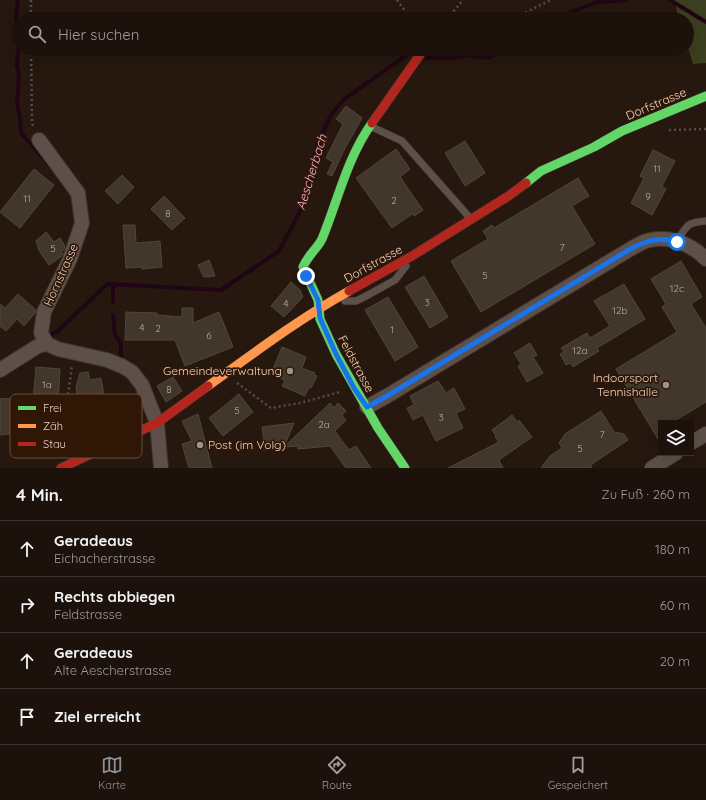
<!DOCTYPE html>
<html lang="de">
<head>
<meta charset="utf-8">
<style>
	body { margin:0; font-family:Quicksand,sans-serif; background:#292019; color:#f1f3f6 }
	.controls { position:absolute; right:12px; bottom:12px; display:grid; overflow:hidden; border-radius:0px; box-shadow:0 4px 16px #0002 }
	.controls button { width:36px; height:36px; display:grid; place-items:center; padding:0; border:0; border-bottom:1px solid #3a322c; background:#1c120b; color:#f1f3f6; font:20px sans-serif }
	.stop { position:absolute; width:12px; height:12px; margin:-9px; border:3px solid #1a73e8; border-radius:50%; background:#fff }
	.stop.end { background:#1a73e8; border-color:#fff; box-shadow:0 1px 4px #0008 }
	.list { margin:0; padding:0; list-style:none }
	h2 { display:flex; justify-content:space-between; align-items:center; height:52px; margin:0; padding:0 16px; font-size:17px }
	h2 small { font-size:13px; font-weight:400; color:#a09e9d }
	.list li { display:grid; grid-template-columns:26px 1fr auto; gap:12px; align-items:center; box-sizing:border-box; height:56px; padding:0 16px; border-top:1px solid #3a322c }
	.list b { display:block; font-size:15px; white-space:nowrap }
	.list p { margin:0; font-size:13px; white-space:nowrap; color:#a09e9d }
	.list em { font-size:13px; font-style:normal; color:#a09e9d }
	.icon { flex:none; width:22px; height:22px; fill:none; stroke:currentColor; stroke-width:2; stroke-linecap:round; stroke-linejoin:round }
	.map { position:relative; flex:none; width:706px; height:468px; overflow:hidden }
	.search { position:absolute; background:#1c120b; box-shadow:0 4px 16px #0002; left:12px; right:12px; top:12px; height:44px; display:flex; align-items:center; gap:10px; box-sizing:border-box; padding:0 14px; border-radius:22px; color:#a09e9d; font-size:15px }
	.sheet { height:276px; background:#1c120b }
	nav { display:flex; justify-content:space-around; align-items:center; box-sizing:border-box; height:56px; border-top:1px solid #3a322c; background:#1c120b; font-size:11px; color:#a09e9d }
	nav a { display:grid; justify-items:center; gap:2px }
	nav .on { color:#8c9099 }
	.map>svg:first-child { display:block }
	.forest { fill:#3b3f1f }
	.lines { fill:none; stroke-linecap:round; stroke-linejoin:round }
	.stream { stroke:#200614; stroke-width:4 }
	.building { fill:#41372c; stroke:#50463c }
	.lane-casing { stroke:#3e322d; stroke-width:8 }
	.street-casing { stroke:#3e322d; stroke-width:16 }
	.fast-casing { stroke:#3e322d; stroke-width:10 }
	.slow-casing { stroke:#3e322d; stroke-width:10 }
	.jam-casing { stroke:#3e322d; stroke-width:10 }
	.path { stroke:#574d46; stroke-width:2.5; stroke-dasharray:2 3; stroke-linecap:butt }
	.lane { stroke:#5c5049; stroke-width:7 }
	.street { stroke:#5c5049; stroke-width:14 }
	.fast { stroke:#63d668; stroke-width:9 }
	.slow { stroke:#ff974d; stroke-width:9 }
	.jam { stroke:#b3261e; stroke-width:9 }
	.route { stroke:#1a73e8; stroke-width:5 }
	.poi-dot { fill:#a29187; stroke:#301605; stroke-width:1.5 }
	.labels { text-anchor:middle; stroke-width:3.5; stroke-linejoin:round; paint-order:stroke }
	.number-label { font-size:10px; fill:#bcaba1 }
	.street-label { font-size:12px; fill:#e5d2c8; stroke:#301605 }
	.poi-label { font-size:12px; fill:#e5d2c8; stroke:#301605; text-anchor:end }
	.water-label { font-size:13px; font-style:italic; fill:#edaed1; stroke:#301605 }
	.key { fill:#301605; stroke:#664e40; stroke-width:1 }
	.key-label { font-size:11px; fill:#e5d2c8 }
</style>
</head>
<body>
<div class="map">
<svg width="706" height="468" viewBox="0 0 706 468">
	<rect width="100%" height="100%" fill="#26180f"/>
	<!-- forest -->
	<path class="forest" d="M 674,0 L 706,0 L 706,63 L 693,64 L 687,44 L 687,19 L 679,19 Z"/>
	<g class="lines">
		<!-- stream -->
		<g class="stream">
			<path d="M 18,0 L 16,16 L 19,35"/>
			<path d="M 670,0 L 706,22"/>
			<path d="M 554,19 L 597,2 L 626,0"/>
			<path d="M 19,37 L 17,65 L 19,76 L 17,102 L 20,120 L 21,133 L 51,167"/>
			<path d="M 426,58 L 452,58 L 467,55 L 489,58 L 502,49"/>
			<path d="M 113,284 L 113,302"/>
			<path d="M 113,315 L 115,335 L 121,343 L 121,357"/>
			<path d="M 46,337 L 58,331 L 107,284 L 221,290 L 279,251 L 304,204 L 318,143 L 331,115 L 343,100 L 411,52"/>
		</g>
	</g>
	<!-- building -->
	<g class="building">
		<path d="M 346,106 L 362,118 L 343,152 L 332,176 L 327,174 L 333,162 L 326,158 L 343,124 L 336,119 Z"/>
		<path d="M 465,141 L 485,173 L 465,186 L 445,153 Z"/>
		<path d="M 396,149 L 410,169 L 400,177 L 423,210 L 414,216 L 412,214 L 392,228 L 356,178 Z"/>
		<path d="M 653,150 L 675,161 L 662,186 L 666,189 L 652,215 L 631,203 L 644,178 L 640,176 Z"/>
		<path d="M 34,169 L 54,185 L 20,228 L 0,212 Z"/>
		<path d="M 122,175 L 134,187 L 118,204 L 105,191 Z"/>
		<path d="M 578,178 L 589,196 L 572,206 L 595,244 L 481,312 L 451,261 L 488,239 L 483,231 L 492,225 L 494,228 Z"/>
		<path d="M 164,196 L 185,218 L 172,230 L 151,209 Z"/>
		<path d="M 123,225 L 135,225 L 136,243 L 160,241 L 162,267 L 142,269 L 142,267 L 126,268 Z"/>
		<path d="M 46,232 L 54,242 L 60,238 L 65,246 L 64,250 L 61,252 L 63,254 L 62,256 L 49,265 L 38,249 L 39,249 L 36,241 Z"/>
		<path d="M 209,260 L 215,276 L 204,277 L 198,265 Z"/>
		<path d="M 681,261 L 702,297 L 691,304 L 706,328 L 706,402 L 671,423 L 661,423 L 661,444 L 616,369 L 677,332 L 662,307 L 666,304 L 651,279 Z"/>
		<path d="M 424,276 L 448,317 L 430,328 L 405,287 Z"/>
		<path d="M 291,282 L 300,290 L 303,297 L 284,317 L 271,306 Z"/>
		<path d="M 624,284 L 645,319 L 597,348 L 599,351 L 573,367 L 570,363 L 566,365 L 560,354 L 564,352 L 561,348 L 587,333 L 590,338 L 610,326 L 594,301 Z"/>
		<path d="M 18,294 L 36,310 L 35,313 L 24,326 L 17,319 L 6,331 L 0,326 L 0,304 L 5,308 Z"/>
		<path d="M 388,297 L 418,347 L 395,361 L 365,310 Z"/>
		<path d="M 182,308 L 193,308 L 193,323 L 219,312 L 233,347 L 185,366 L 175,340 L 125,340 L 126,312 L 157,313 L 157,315 L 182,317 Z"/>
		<path d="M 530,343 L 537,355 L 533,357 L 543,373 L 527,382 L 518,366 L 521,364 L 514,353 Z"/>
		<path d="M 282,347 L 306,357 L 302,368 L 315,373 L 314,375 L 317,376 L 311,388 L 309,387 L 305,396 L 282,386 L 285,380 L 271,374 Z"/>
		<path d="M 36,367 L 60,369 L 58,403 L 33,401 Z"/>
		<path d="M 88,372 L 90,380 L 101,378 L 106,407 L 79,405 L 76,387 L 80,373 Z"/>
		<path d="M 173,377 L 182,391 L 166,402 L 157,386 Z"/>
		<path d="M 438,381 L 446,393 L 454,388 L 465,409 L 456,413 L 463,428 L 436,441 L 423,415 L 413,420 L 407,408 L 414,405 L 410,396 Z"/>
		<path d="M 239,394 L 253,412 L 223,436 L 209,418 Z"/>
		<path d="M 14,398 L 18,433 L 0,435 L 0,399 Z"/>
		<path d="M 330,403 L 334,408 L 338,403 L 346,411 L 342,415 L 346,420 L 335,431 L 349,450 L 356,446 L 371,468 L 346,468 L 330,446 L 298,449 L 298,446 L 284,447 Z"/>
		<path d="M 601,411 L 614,432 L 624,434 L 628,440 L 592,464 L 591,468 L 541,468 L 550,456 L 562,448 L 559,443 L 565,434 Z"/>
		<path d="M 198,414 L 212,468 L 189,468 L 182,444 L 192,441 L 182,421 Z"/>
		<path d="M 512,415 L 518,423 L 519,420 L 532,437 L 499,460 L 503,468 L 448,468 L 499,442 L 495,437 L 496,436 L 492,430 Z"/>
		<path d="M 294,423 L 284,447 L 265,450 L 262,427 Z"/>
	</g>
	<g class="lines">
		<!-- lane casing -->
		<g class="lane-casing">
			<g id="lane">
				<path d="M 370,126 L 402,141 L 470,218"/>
				<path d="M 677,241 C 688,225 685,223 706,221"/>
				<path d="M 345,301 L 356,301 L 368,295 L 395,280 L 406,266"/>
			</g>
		</g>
		<!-- street casing -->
		<g class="street-casing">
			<g id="street">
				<path d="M 39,140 L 78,193 L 82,223 L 70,259 L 44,312 L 41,333 L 47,344 L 58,349 L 107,360 L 122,366 L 132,372 L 142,385 L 157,423 L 161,468"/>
				<path d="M 0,370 L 38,346 L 47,344"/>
				<path d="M 367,407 L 387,396 L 632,248 C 636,246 641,243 646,241 C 668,234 691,244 706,259"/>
				<path d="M 691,443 L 706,434"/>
				<path d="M 652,468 L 676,453"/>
			</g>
		</g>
		<!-- fast casing -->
		<g class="fast-casing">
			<g id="fast">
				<path d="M 372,123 C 347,158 338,200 322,239 C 317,249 308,255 303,267 L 318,300 L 320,319 L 336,354 L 378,428 L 405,468"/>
				<path d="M 526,183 L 541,171 L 594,147 L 622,131 L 706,96"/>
			</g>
		</g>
		<!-- slow casing -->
		<g class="slow-casing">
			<path id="slow" d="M 208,386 C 254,353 299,319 349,291"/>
		</g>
		<!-- jam casing -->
		<g class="jam-casing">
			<g id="jam">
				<path d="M 372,123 L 424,49"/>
				<path d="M 349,291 L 412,256 L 510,195 L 526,183"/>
				<path d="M 61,468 L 157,423 L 208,386"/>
			</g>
		</g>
		<!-- path -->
		<g class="path">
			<path d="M 31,0 L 31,19"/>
			<path d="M 397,0 L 411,19"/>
			<path d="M 447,19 L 463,0"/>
			<path d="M 512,19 L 551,0"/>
			<path d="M 31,49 L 32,123 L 34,128"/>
			<path d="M 669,130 L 706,129"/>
			<path d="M 237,383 L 271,408 L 300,403 L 340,392"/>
			<path d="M 65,449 L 64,427 L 72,365"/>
		</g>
		<!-- lane -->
		<use href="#lane" class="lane"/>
		<!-- street -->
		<use href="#street" class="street"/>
		<!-- fast -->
		<use href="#fast" class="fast"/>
		<!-- slow -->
		<use href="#slow" class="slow"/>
		<!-- jam -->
		<use href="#jam" class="jam"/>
	</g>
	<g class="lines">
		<!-- route -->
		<path class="route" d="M 306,276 L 318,300 L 320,318 L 336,354 L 354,388 L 367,407 L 387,396 L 632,248 C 649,240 658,237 677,242"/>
	</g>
	<!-- markers -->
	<g class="poi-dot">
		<circle cx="290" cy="371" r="4"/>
		<circle cx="666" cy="385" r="4"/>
		<circle cx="200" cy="445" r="4"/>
	</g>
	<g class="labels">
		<!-- number labels -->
		<g class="number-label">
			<text x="657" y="172">11</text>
			<text x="648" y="200">9</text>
			<text x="27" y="202">11</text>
			<text x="394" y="204">2</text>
			<text x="168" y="217">8</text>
			<text x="562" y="251">7</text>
			<text x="53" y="252">5</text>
			<text x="485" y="279">5</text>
			<text x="677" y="292">12c</text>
			<text x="427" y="306">3</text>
			<text x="286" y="307">4</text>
			<text x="620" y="314">12b</text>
			<text x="142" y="331">4</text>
			<text x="158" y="332">2</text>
			<text x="392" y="333">1</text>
			<text x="209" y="339">6</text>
			<text x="580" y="354">12a</text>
			<text x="47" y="388">1a</text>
			<text x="169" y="393">8</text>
			<text x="237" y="414">5</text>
			<text x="441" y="421">3</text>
			<text x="324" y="428">2a</text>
			<text x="602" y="438">7</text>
			<text x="580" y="452">5</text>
		</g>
		<!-- street labels -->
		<g class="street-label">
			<text transform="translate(656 104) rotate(-23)" y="4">Dorfstrasse</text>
			<text transform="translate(373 264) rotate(-29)" y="4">Dorfstrasse</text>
			<text transform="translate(61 275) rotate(-66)" y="4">Hornstrasse</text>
			<text transform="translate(356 364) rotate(62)" y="4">Feldstrasse</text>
		</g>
		<!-- poi labels -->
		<g class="poi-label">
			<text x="282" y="375">Gemeindeverwaltung</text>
			<text x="658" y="382">Indoorsport<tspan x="658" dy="14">Tennishalle</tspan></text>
			<text x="208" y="449" text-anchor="start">Post (im Volg)</text>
		</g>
		<!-- water labels -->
		<g class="water-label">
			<text transform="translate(311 172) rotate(-73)" y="5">Aescherbach</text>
		</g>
	</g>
	<!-- legend -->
	<rect x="10" y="394" width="132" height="64" rx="6" class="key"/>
	<rect x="18" y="406" width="18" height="4" fill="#63d668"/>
	<rect x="18" y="424" width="18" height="4" fill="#ff974d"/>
	<rect x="18" y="442" width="18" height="4" fill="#b3261e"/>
	<g class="key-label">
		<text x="43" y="412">Frei</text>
		<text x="43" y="430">Zäh</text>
		<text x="43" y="448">Stau</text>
	</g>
</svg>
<div class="controls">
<button><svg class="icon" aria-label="layers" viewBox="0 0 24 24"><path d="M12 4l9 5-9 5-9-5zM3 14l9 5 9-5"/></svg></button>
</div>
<div class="stop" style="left:677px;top:242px"></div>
<div class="stop end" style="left:306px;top:276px"></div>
<div class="search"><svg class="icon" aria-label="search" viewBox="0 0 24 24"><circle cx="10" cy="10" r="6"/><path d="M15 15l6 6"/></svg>Hier suchen</div>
</div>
<section class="sheet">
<h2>4 Min.<small>Zu Fuß · 260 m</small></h2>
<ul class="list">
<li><svg class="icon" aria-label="ahead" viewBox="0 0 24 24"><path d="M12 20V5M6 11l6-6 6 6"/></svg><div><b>Geradeaus</b><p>Eichacherstrasse</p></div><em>180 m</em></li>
<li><svg class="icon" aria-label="right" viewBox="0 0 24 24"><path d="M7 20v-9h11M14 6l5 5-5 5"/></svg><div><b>Rechts abbiegen</b><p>Feldstrasse</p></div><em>60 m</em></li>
<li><svg class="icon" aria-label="ahead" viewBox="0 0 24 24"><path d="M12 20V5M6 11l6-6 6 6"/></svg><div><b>Geradeaus</b><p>Alte Aescherstrasse</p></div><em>20 m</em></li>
<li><svg class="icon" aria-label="arrive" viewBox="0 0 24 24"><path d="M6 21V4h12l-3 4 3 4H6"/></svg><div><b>Ziel erreicht</b></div></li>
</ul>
</section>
<nav>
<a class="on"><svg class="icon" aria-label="map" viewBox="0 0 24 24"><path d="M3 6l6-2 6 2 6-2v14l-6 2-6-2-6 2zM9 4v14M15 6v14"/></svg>Karte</a>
<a><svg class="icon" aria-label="directions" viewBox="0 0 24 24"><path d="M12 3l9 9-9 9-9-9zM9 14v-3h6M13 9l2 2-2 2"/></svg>Route</a>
<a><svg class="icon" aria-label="saved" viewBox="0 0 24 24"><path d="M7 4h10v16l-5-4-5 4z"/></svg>Gespeichert</a>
</nav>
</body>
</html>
